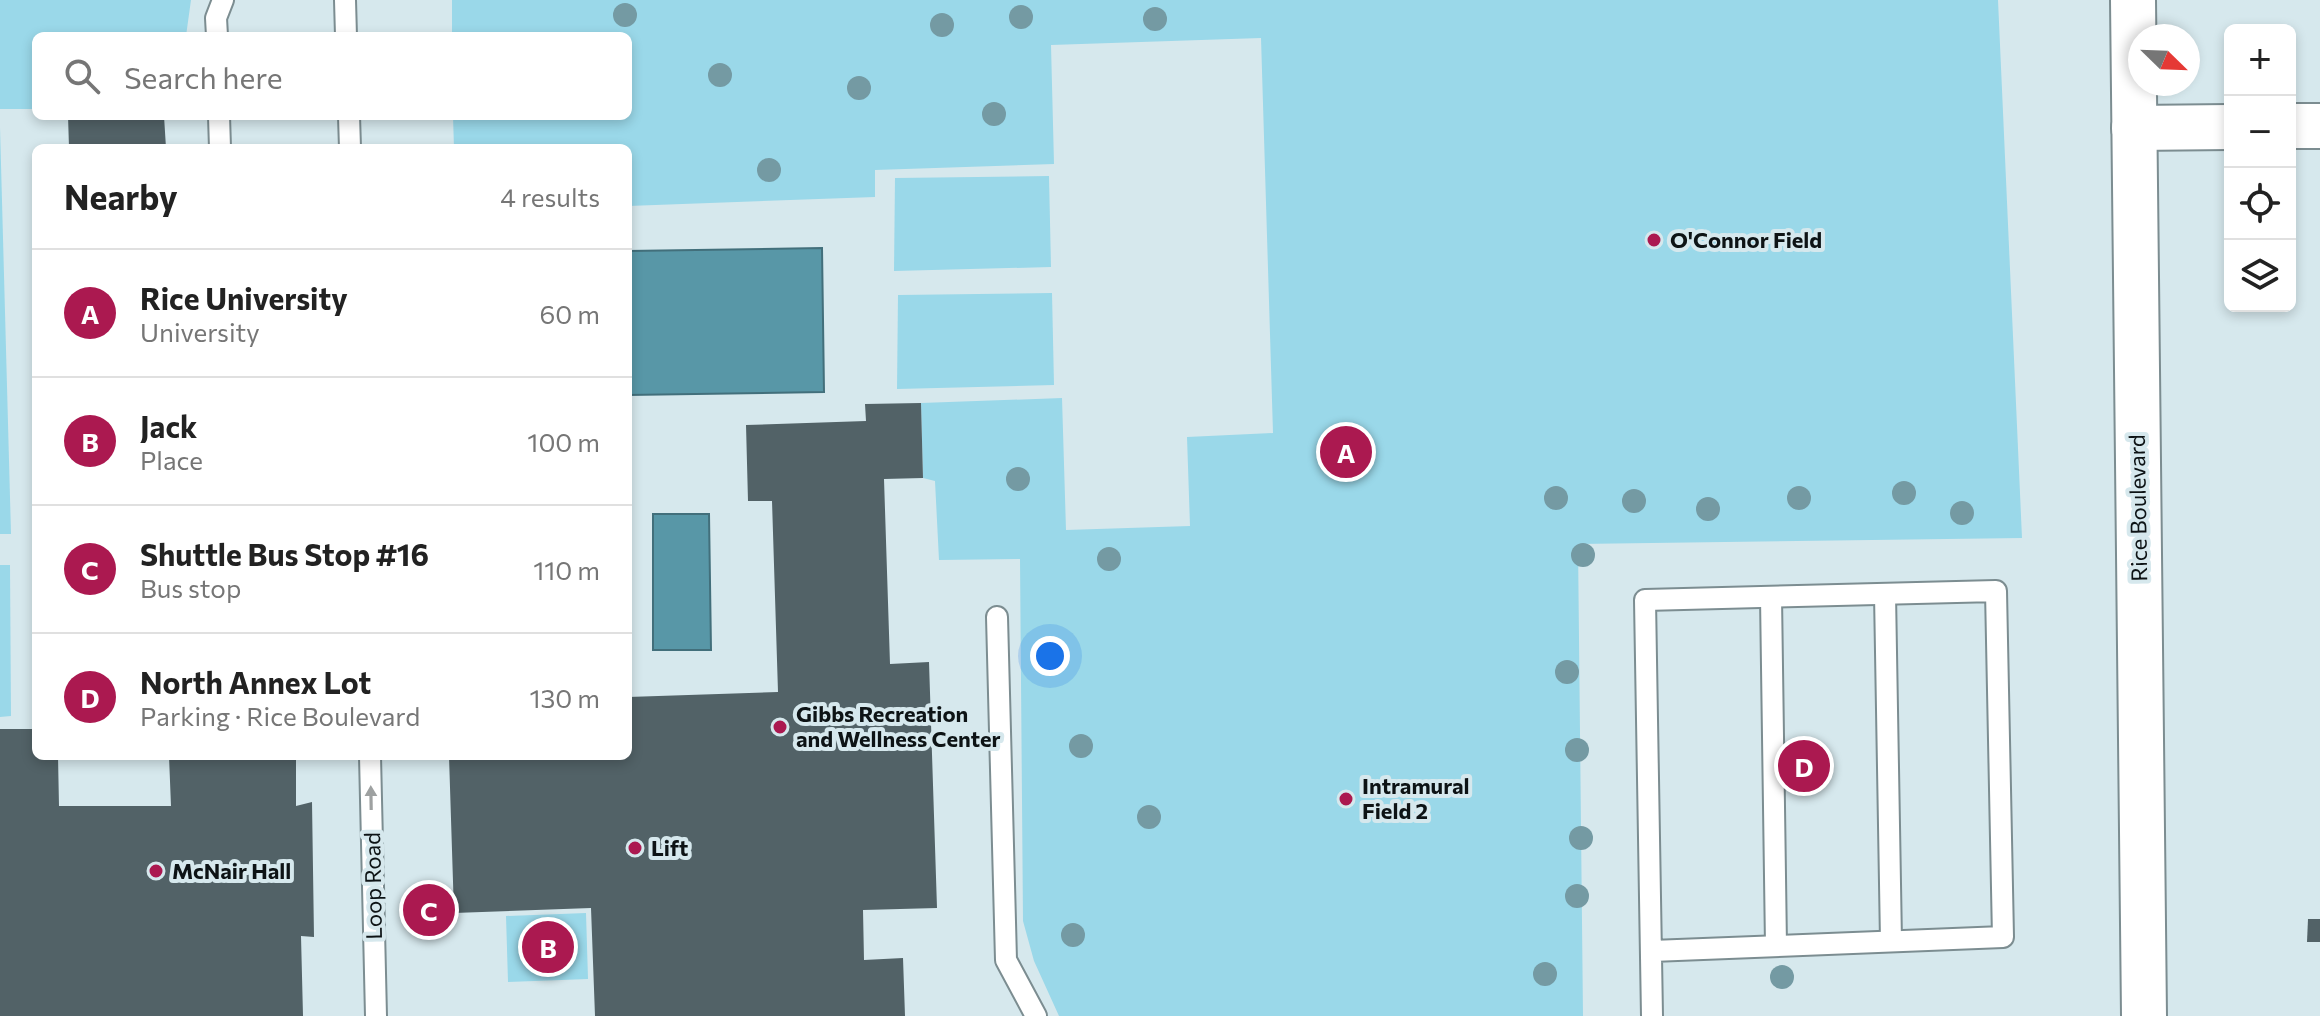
<!DOCTYPE html>
<html lang="en">
<head>
<meta charset="utf-8">
<style>
	body { margin:0; font-family:Commissioner,sans-serif; background:#f6f6f6; color:#222 }
	.controls { position:absolute; right:24px; top:24px; display:grid; overflow:hidden; border-radius:12px; box-shadow:0 4px 12px #0003 }
	.controls button { width:72px; height:72px; display:grid; place-items:center; padding:0; border:0; border-bottom:2px solid #e0e0e0; background:#fff; color:#222; font:40px sans-serif }
	.compass { position:absolute; left:2128px; top:24px; width:72px; height:72px; border-radius:50%; background:#fff; box-shadow:0 4px 12px #0003; rotate:113deg }
	.you { position:absolute; left:1050px; top:656px; width:28px; height:28px; margin:-20px; border:6px solid #fff; border-radius:50%; background:#1a73e8; box-shadow:0 0 0 12px #1a73e833 }
	.badge { display:grid; place-items:center; width:52px; height:52px; border-radius:50%; background:#ab1950; color:#fff; font-size:26px; font-weight:700 }
	.pin { position:absolute; translate:-50% -50%; border:4px solid #fff; box-shadow:0 2px 8px #0006 }
	.list { margin:0; padding:0; list-style:none }
	h2 { display:flex; justify-content:space-between; align-items:center; height:104px; margin:0; padding:0 32px; font-size:34px }
	h2 small { font-size:26px; font-weight:400; color:#767676 }
	.list li { display:grid; grid-template-columns:52px 1fr auto; gap:24px; align-items:center; box-sizing:border-box; height:128px; padding:0 32px; border-top:2px solid #e0e0e0 }
	.list b { display:block; font-size:30px; white-space:nowrap }
	.list p { margin:0; font-size:26px; white-space:nowrap; color:#767676 }
	.list em { font-size:26px; font-style:normal; color:#767676 }
	.icon { flex:none; width:44px; height:44px; fill:none; stroke:currentColor; stroke-width:2; stroke-linecap:round; stroke-linejoin:round }
	.map { position:relative; flex:none; width:2320px; height:1016px; overflow:hidden }
	.search { position:absolute; background:#fff; box-shadow:0 4px 12px #0003; left:32px; top:32px; width:600px; height:88px; display:flex; align-items:center; gap:20px; box-sizing:border-box; padding:0 28px; border-radius:12px; color:#767676; font-size:30px }
	.panel { position:absolute; background:#fff; box-shadow:0 4px 12px #0003; left:32px; top:144px; width:600px; height:616px; border-radius:12px }
	.map>svg:first-child { display:block }
	.green { fill:#9ad8e9 }
	.water { fill:#5897a7; stroke:#426f7b; stroke-width:2 }
	.building { fill:#526267 }
	.lines { fill:none; stroke-linecap:round; stroke-linejoin:round }
	.lane-casing { stroke:#7c8d91; stroke-width:24 }
	.secondary-casing { stroke:#7c8d91; stroke-width:48 }
	.lane { stroke:#fff; stroke-width:20 }
	.secondary { stroke:#fff; stroke-width:44 }
	.tree { fill:#749aa3 }
	.oneway { fill:#9ea1a1 }
	.poi-dot { fill:#ab1950; stroke:#d6e8ed; stroke-width:3 }
	.labels { text-anchor:middle; stroke-width:8; stroke-linejoin:round; paint-order:stroke }
	.poi-label { font-size:22px; font-weight:bold; fill:#0d1315; stroke:#d6e8ed; text-anchor:start }
	.street-label { font-size:22px; fill:#0d1315; stroke:#d6e8ed }
</style>
</head>
<body>
<div class="map">
<svg width="2320" height="1016" viewBox="0 0 2320 1016">
	<rect width="100%" height="100%" fill="#d6e8ed"/>
	<!-- green -->
	<g class="green">
		<path d="M 0,0 L 191,0 L 186,36 L 36,36 L 36,109 L 0,109 Z"/>
		<path d="M 452,0 L 1998,0 L 2022,538 L 1578,544 L 1583,1016 L 1059,1016 L 1034,961 L 1023,921 L 1020,559 L 939,560 L 935,481 L 923,478 L 921,403 L 1062,398 L 1066,530 L 1190,526 L 1187,437 L 1273,433 L 1261,38 L 1051,45 L 1054,164 L 875,170 L 875,197 L 628,206 L 628,148 L 454,148 L 453,116 L 628,116 L 628,36 L 452,36 Z"/>
		<path d="M 0,127 L 11,534 L 0,534 Z"/>
		<path d="M 1049,176 L 1051,267 L 894,271 L 895,178 Z"/>
		<path d="M 1052,293 L 1054,385 L 897,389 L 898,295 Z"/>
		<path d="M 0,565 L 10,565 L 11,716 L 0,717 Z"/>
		<path d="M 586,913 L 588,979 L 508,982 L 506,916 Z"/>
	</g>
	<!-- water -->
	<g class="water">
		<path d="M 822,248 L 824,392 L 628,395 L 628,251 Z"/>
		<path d="M 653,514 L 709,514 L 711,650 L 653,650 Z"/>
	</g>
	<!-- building -->
	<g class="building">
		<path d="M 68,116 L 164,116 L 166,148 L 69,148 Z"/>
		<path d="M 921,403 L 923,478 L 884,479 L 890,664 L 929,662 L 937,908 L 863,910 L 864,960 L 903,958 L 905,1016 L 595,1016 L 591,908 L 454,913 L 449,756 L 628,756 L 628,697 L 778,692 L 772,501 L 748,501 L 746,425 L 866,421 L 865,404 Z"/>
		<path d="M 0,729 L 36,729 L 36,756 L 58,756 L 59,806 L 171,806 L 169,756 L 296,756 L 296,806 L 312,802 L 314,937 L 301,936 L 303,1016 L 0,1016 Z"/>
		<path d="M 2308,919 L 2320,919 L 2320,942 L 2307,942 Z"/>
	</g>
	<g class="lines">
		<!-- lane casing -->
		<g class="lane-casing">
			<g id="lane">
				<path d="M 345,0 L 346,36"/>
				<path d="M 217,36 L 216,18 L 223,0"/>
				<path d="M 219,116 L 220,148"/>
				<path d="M 349,116 L 350,148"/>
				<path d="M 1885,594 L 1891,941"/>
				<path d="M 1771,597 L 1776,946"/>
				<path d="M 997,617 L 1006,960 L 1036,1016"/>
				<path d="M 370,756 L 376,1016"/>
				<path d="M 1652,1016 L 1645,600 L 1996,591 L 2003,937 L 1652,951"/>
			</g>
		</g>
		<!-- secondary casing -->
		<g class="secondary-casing">
			<g id="secondary">
				<path d="M 2133,0 L 2144,1016"/>
				<path d="M 2290,126 L 2320,126"/>
				<path d="M 2134,128 L 2230,127"/>
			</g>
		</g>
		<!-- lane -->
		<use href="#lane" class="lane"/>
		<!-- secondary -->
		<use href="#secondary" class="secondary"/>
	</g>
	<!-- trees -->
	<g class="tree">
		<circle cx="625" cy="15" r="12"/>
		<circle cx="1021" cy="17" r="12"/>
		<circle cx="1155" cy="19" r="12"/>
		<circle cx="942" cy="25" r="12"/>
		<circle cx="720" cy="75" r="12"/>
		<circle cx="859" cy="88" r="12"/>
		<circle cx="994" cy="114" r="12"/>
		<circle cx="769" cy="170" r="12"/>
		<circle cx="1018" cy="479" r="12"/>
		<circle cx="1904" cy="493" r="12"/>
		<circle cx="1556" cy="498" r="12"/>
		<circle cx="1799" cy="498" r="12"/>
		<circle cx="1634" cy="501" r="12"/>
		<circle cx="1708" cy="509" r="12"/>
		<circle cx="1962" cy="513" r="12"/>
		<circle cx="1583" cy="555" r="12"/>
		<circle cx="1109" cy="559" r="12"/>
		<circle cx="1567" cy="672" r="12"/>
		<circle cx="1081" cy="746" r="12"/>
		<circle cx="1577" cy="750" r="12"/>
		<circle cx="1149" cy="817" r="12"/>
		<circle cx="1581" cy="838" r="12"/>
		<circle cx="1577" cy="896" r="12"/>
		<circle cx="1073" cy="935" r="12"/>
		<circle cx="1545" cy="974" r="12"/>
		<circle cx="1782" cy="977" r="12"/>
	</g>
	<!-- one-way arrows -->
	<defs><path id="oneway-solid" d="M-6-.8H1V-3.2L6.5 0L1 3.2V.8H-6Z" transform="scale(2)"/></defs>
	<use class="oneway" href="#oneway-solid" transform="translate(371 798) rotate(-91)"/>
	<!-- markers -->
	<g class="poi-dot">
		<circle cx="1654" cy="240" r="8"/>
		<circle cx="780" cy="727" r="8"/>
		<circle cx="1346" cy="799" r="8"/>
		<circle cx="635" cy="848" r="8"/>
		<circle cx="156" cy="871" r="8"/>
	</g>
	<g class="labels">
		<!-- poi labels -->
		<g class="poi-label">
			<text x="1670" y="248">O'Connor Field</text>
			<text x="796" y="722">Gibbs Recreation<tspan x="796" dy="25">and Wellness Center</tspan></text>
			<text x="1362" y="794">Intramural<tspan x="1362" dy="25">Field 2</tspan></text>
			<text x="651" y="856">Lift</text>
			<text x="172" y="879">McNair Hall</text>
		</g>
		<!-- street labels -->
		<g class="street-label">
			<text transform="translate(2138 508) rotate(-91)" y="8">Rice Boulevard</text>
			<text transform="translate(373 886) rotate(-91)" y="8">Loop Road</text>
		</g>
	</g>
</svg>
<div class="controls">
<button>+</button>
<button>−</button>
<button><svg class="icon" aria-label="locate" viewBox="0 0 24 24"><circle cx="12" cy="12" r="6"/><path d="M12 2v4M12 18v4M2 12h4M18 12h4"/></svg></button>
<button><svg class="icon" aria-label="layers" viewBox="0 0 24 24"><path d="M12 4l9 5-9 5-9-5zM3 14l9 5 9-5"/></svg></button>
</div>
<svg class="compass" viewBox="-18 -18 36 36"><path d="M0-13l5 13h-10z" fill="#e53935"/><path d="M0 13l5-13h-10z" fill="#767676"/></svg>
<div class="you"></div>
<div class="pin badge" style="left:1346px;top:452px">A</div>
<div class="pin badge" style="left:548px;top:947px">B</div>
<div class="pin badge" style="left:429px;top:910px">C</div>
<div class="pin badge" style="left:1804px;top:766px">D</div>
<div class="search"><svg class="icon" aria-label="search" viewBox="0 0 24 24"><circle cx="10" cy="10" r="6"/><path d="M15 15l6 6"/></svg>Search here</div>
<section class="panel">
<h2>Nearby<small>4 results</small></h2>
<ul class="list">
<li><span class="badge">A</span><div><b>Rice University</b><p>University</p></div><em>60 m</em></li>
<li><span class="badge">B</span><div><b>Jack</b><p>Place</p></div><em>100 m</em></li>
<li><span class="badge">C</span><div><b>Shuttle Bus Stop #16</b><p>Bus stop</p></div><em>110 m</em></li>
<li><span class="badge">D</span><div><b>North Annex Lot</b><p>Parking · Rice Boulevard</p></div><em>130 m</em></li>
</ul>
</section>
</div>
</body>
</html>
